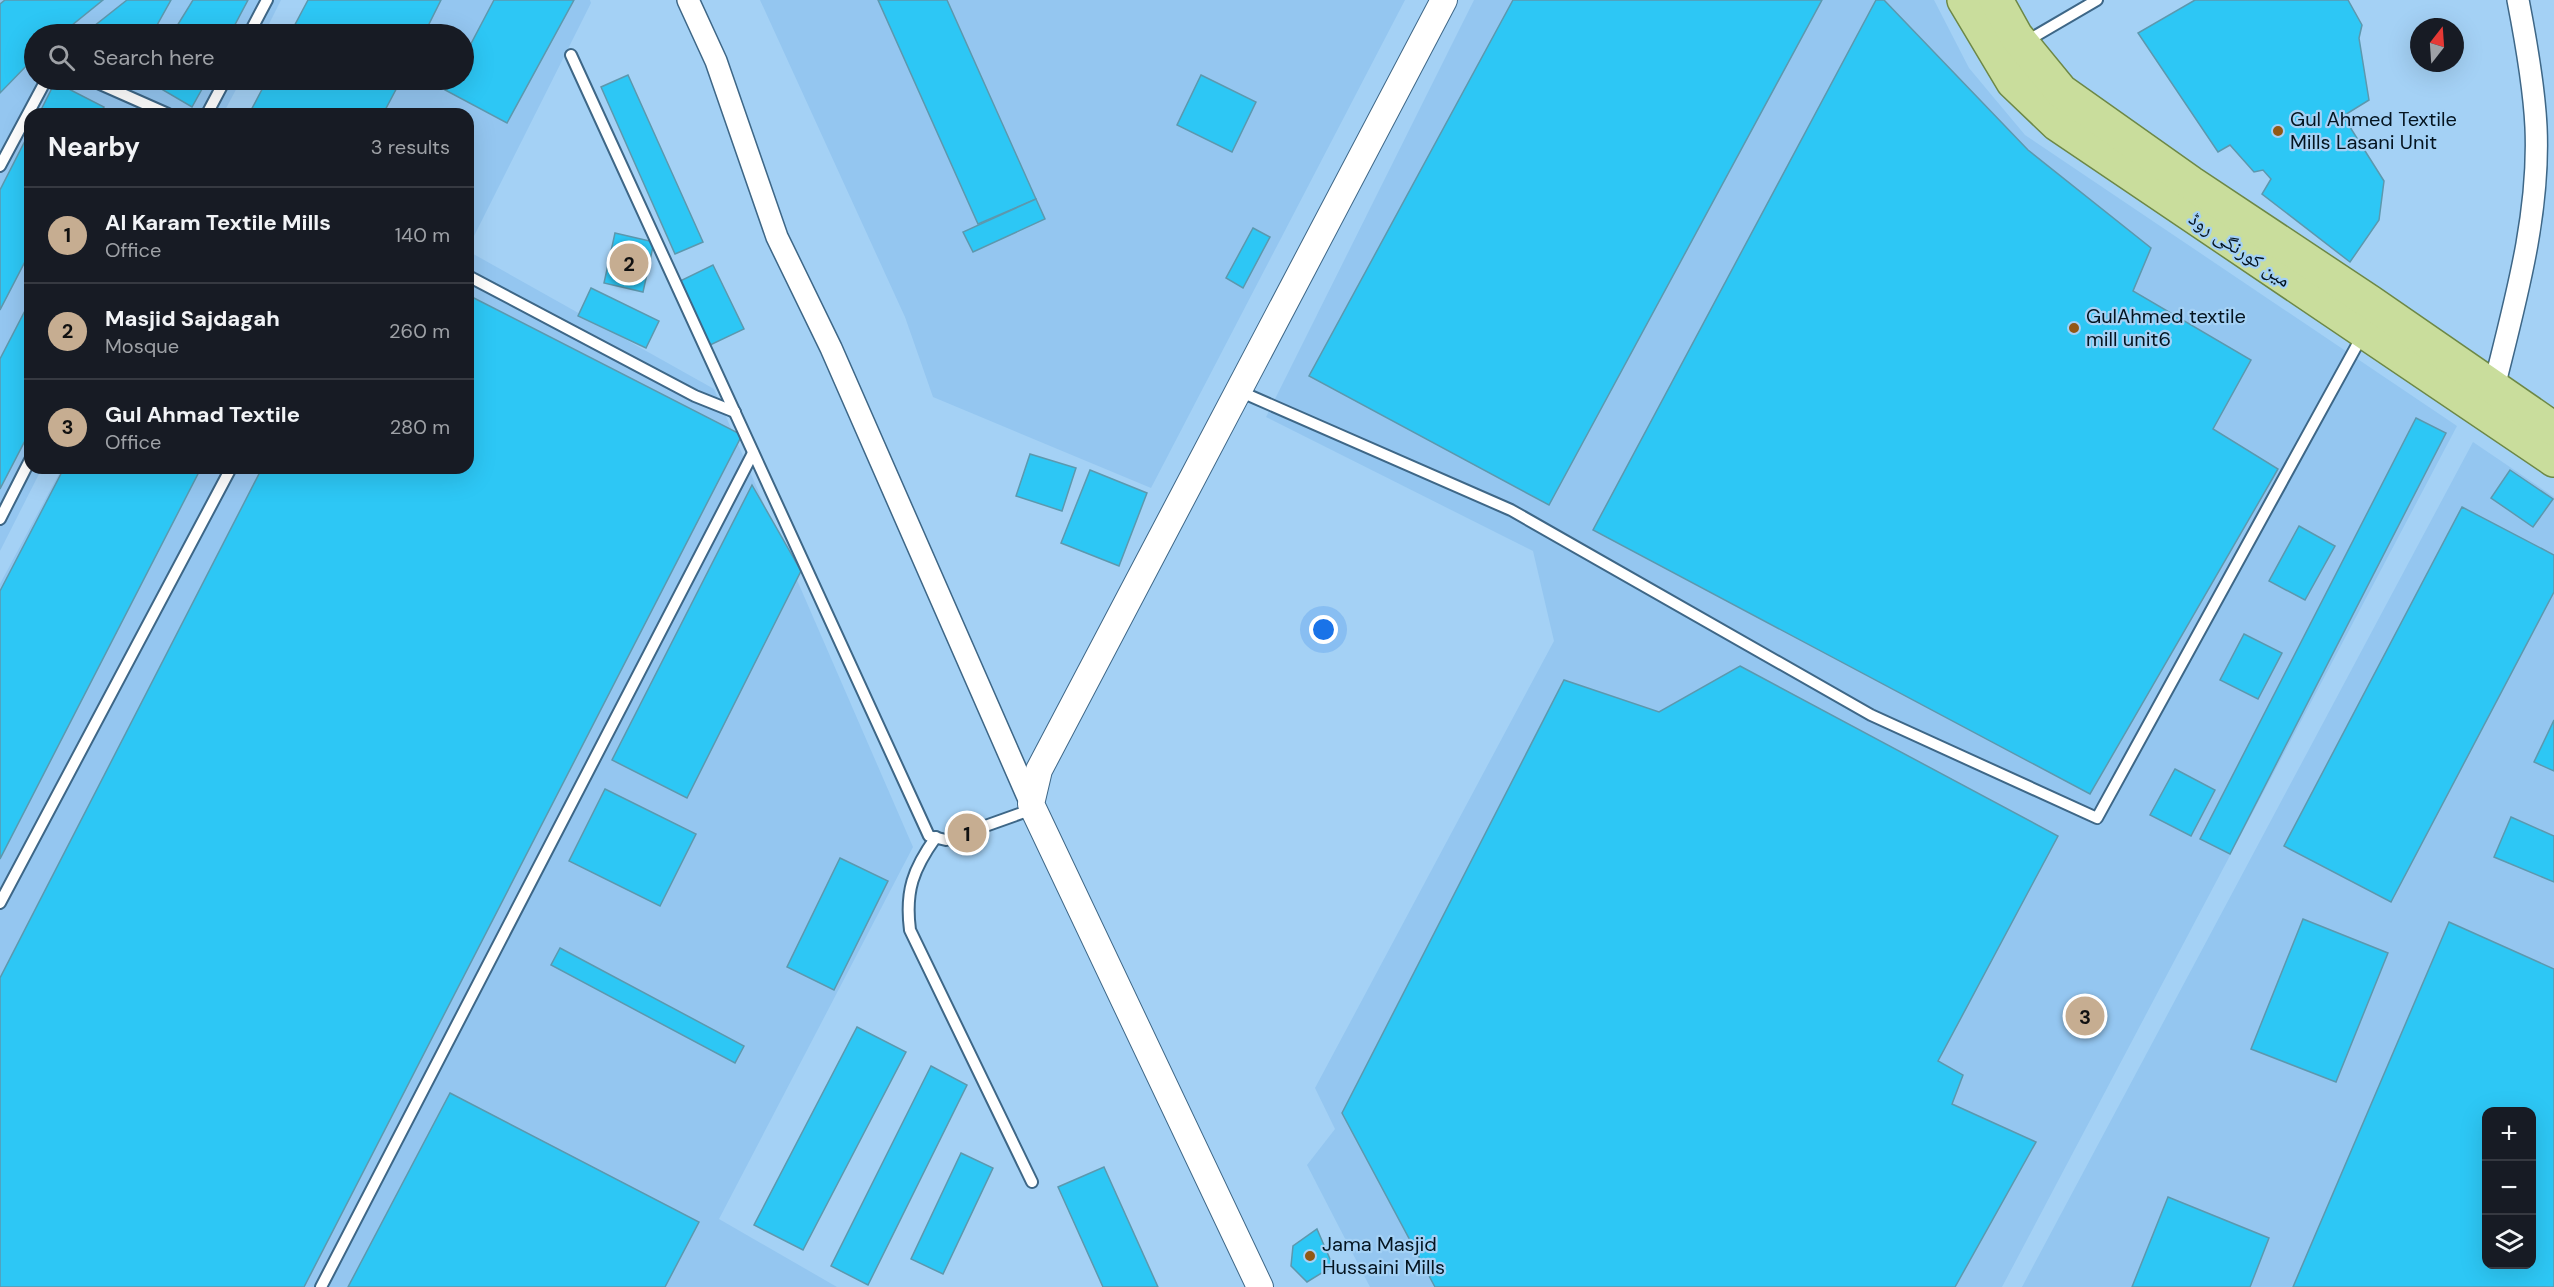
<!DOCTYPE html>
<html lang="en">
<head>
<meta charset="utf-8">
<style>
	body { margin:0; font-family:"DM Sans","Noto Naskh Arabic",sans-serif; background:#242831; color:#f1f3f6 }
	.controls { position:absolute; right:18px; bottom:18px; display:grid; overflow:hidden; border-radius:12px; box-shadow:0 6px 24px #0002 }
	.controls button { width:54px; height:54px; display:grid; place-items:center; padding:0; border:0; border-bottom:2px solid #363941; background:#171b24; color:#f1f3f6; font:30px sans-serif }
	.compass { position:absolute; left:2410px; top:18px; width:54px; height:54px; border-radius:50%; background:#171b24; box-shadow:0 6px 24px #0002; rotate:17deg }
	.you { position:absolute; left:1324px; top:630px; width:21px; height:21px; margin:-15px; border:4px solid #fff; border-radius:50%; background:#1a73e8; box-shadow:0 0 0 9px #1a73e833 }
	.badge { display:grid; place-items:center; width:39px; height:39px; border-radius:50%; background:#c6ad91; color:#111; font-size:20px; font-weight:700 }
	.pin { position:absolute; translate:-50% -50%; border:3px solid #fff; box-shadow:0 2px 6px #0006 }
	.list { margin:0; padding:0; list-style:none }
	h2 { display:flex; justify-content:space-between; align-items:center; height:78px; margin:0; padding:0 24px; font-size:26px }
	h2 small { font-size:20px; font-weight:400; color:#9ea1a6 }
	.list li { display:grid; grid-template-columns:39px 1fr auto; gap:18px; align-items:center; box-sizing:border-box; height:96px; padding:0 24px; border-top:2px solid #363941 }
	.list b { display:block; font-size:22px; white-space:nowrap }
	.list p { margin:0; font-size:20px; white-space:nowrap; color:#9ea1a6 }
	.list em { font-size:20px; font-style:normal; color:#9ea1a6 }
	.icon { flex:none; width:33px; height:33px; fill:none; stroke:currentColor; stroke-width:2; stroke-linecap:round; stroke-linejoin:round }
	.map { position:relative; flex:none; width:2554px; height:1287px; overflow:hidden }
	.search { position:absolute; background:#171b24; box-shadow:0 6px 24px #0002; left:24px; top:24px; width:450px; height:66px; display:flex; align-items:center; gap:15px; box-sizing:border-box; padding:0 21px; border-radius:33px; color:#9ea1a6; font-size:22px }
	.panel { position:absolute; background:#171b24; box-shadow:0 6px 24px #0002; left:24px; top:108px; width:450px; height:366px; border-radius:18px }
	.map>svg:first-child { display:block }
	.built { fill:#94c6f0; fill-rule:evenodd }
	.building { fill:#2dc7f5; stroke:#5c98ae; stroke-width:1.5; fill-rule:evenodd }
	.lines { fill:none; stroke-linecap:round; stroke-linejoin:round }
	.service-casing { stroke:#3e6787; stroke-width:14 }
	.minor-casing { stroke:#3e6787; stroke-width:24 }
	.tertiary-casing { stroke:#3e6787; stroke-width:28 }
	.primary-casing { stroke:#6d8846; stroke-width:36 }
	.service { stroke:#fff; stroke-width:10 }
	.minor { stroke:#fff; stroke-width:21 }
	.tertiary { stroke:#fff; stroke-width:26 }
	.primary { stroke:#c9dd9c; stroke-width:33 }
	.poi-dot { fill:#925815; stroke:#a4d1f5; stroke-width:2 }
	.labels { text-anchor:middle; stroke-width:4.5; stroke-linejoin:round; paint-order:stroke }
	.poi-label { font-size:20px; fill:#041420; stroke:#a4d1f5; text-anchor:start }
	.street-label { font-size:20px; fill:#041420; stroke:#a4d1f5 }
</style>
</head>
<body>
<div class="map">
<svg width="2554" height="1287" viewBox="0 0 2554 1287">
	<rect width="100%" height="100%" fill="#a4d1f5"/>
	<!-- built -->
	<g class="built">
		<path d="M 0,0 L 281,0 L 264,34 L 34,34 L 34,80 L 241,80 L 223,114 L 30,114 L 30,468 L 42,468 L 0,551 Z"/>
		<path d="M 311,0 L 590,0 L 591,3 L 468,248 L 468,114 L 251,114 L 269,80 L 464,80 L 464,34 L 293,34 Z"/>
		<path d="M 760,0 L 1405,0 L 1151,488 L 933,397 L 905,317 Z"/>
		<path d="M 1474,0 L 1934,0 L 1969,68 L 2025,135 L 2457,426 L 2002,1287 L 1370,1287 L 1307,1165 L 1335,1129 L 1315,1088 L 1554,641 L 1533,551 L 1266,417 Z"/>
		<path d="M 468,251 L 714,389 L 913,847 L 719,1219 L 837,1287 L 0,1287 L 0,584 L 62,468 L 468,468 Z"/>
		<path d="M 2473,442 L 2554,497 L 2554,1287 L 2022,1287 ZM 2486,1112 L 2532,1112 L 2532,1264 L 2486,1264 Z"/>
	</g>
	<!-- building -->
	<g class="building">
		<path d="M 5,0 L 103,0 L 61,34 L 34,34 L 34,58 L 0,93 L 0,4 Z"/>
		<path d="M 127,0 L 171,0 L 152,34 L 84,34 Z"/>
		<path d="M 193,0 L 248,0 L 230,34 L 172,34 Z"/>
		<path d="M 308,0 L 441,0 L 424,34 L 290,34 Z"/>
		<path d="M 494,0 L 574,0 L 507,123 L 445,90 L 451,80 L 464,80 L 464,57 Z"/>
		<path d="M 878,0 L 947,0 L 1036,199 L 978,224 Z"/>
		<path d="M 1513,0 L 1822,0 L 1549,505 L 1309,376 Z"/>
		<path d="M 1876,0 L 1884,0 L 2028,150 L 2151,248 L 2133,291 L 2251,360 L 2213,429 L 2278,469 L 2090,794 L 1593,530 Z"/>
		<path d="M 2195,0 L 2348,0 L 2362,25 L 2359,38 L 2369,100 L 2343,116 L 2384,181 L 2379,220 L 2350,262 L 2262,194 L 2271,179 L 2263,170 L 2254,172 L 2230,145 L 2218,152 L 2138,33 Z"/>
		<path d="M 628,75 L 703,242 L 675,254 L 601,87 Z"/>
		<path d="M 1201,75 L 1256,102 L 1232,152 L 1177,125 Z"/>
		<path d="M 146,80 L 207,80 L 192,107 Z"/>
		<path d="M 267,80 L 401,80 L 383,114 L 249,114 Z"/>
		<path d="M 55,82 L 104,107 L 100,114 L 39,114 Z"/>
		<path d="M 30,131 L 30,252 L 0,310 L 0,190 Z"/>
		<path d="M 1036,199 L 1045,219 L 973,252 L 963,232 Z"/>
		<path d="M 1253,228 L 1270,237 L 1243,288 L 1226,278 Z"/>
		<path d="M 615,233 L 654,242 L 643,292 L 604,283 Z"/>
		<path d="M 713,265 L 744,329 L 708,346 L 678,282 Z"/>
		<path d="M 591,288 L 659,321 L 646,348 L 578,316 Z"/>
		<path d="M 468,295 L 742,435 L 304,1287 L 0,1287 L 0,978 L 262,468 L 468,468 Z"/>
		<path d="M 30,301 L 30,431 L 0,489 L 0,359 Z"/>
		<path d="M 2416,418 L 2446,433 L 2230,854 L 2200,839 Z"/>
		<path d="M 1030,454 L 1076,468 L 1062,511 L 1016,496 Z"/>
		<path d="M 64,468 L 201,468 L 0,859 L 0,591 Z"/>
		<path d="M 1090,470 L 1147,493 L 1119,566 L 1061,543 Z"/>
		<path d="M 2510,470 L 2553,499 L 2533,527 L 2491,498 Z"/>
		<path d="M 752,485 L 801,571 L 687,798 L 612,760 Z"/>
		<path d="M 2462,507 L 2554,555 L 2554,592 L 2391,902 L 2284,846 Z"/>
		<path d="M 2299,526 L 2335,546 L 2305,600 L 2269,581 Z"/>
		<path d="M 2244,634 L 2282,653 L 2258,699 L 2220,680 Z"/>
		<path d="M 1740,666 L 2058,836 L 1938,1061 L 1963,1075 L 1952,1104 L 2036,1142 L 1955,1287 L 1435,1287 L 1342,1113 L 1564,680 L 1659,712 Z"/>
		<path d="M 2554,720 L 2554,771 L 2534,762 Z"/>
		<path d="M 2175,769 L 2215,790 L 2191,836 L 2150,815 Z"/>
		<path d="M 605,789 L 696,834 L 660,906 L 569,861 Z"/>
		<path d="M 2511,817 L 2554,836 L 2554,882 L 2494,857 Z"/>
		<path d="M 840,858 L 888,881 L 834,990 L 787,967 Z"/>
		<path d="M 2303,919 L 2388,953 L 2336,1082 L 2251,1049 Z"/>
		<path d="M 2449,922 L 2554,969 L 2554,1287 L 2293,1287 ZM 2486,1112 L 2532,1112 L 2532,1264 L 2486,1264 Z"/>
		<path d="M 560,948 L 744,1046 L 735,1063 L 551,965 Z"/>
		<path d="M 857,1027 L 906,1052 L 803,1250 L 754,1225 Z"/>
		<path d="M 931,1066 L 967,1085 L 868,1285 L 831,1266 Z"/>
		<path d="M 450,1093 L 699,1222 L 665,1287 L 348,1287 Z"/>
		<path d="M 961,1153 L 993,1168 L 943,1274 L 911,1259 Z"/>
		<path d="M 1104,1167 L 1158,1287 L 1103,1287 L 1058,1187 Z"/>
		<path d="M 2168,1197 L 2269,1238 L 2250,1287 L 2132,1287 Z"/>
		<path d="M 1317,1229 L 1333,1266 L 1307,1282 L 1291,1266 L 1293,1246 Z"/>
	</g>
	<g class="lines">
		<!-- service casing -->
		<g class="service-casing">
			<g id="service">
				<path d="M 249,34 L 267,0"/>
				<path d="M 2025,42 L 2097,0"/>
				<path d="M 571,55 L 929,836 L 946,840 L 1033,809"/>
				<path d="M 91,80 L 168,114"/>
				<path d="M 207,114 L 225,80"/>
				<path d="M 0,166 L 46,80"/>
				<path d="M 468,276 L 695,396 L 735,412"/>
				<path d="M 1239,391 L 1511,510 L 1871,715 L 2097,818 L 2362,336"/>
				<path d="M 0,519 L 30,460"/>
				<path d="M 936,837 C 913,869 905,891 910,930 L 1032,1182"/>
				<path d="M 0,903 L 231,468"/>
				<path d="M 321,1287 L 753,453"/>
			</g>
		</g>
		<!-- minor casing -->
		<g class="minor-casing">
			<g id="minor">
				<path d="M 688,0 L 716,61 L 777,237 L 831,348 L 1031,804"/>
				<path d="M 2494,387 C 2515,302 2540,215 2536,127 C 2534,85 2526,41 2518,0"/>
			</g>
		</g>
		<!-- tertiary casing -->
		<g class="tertiary-casing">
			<path id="tertiary" d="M 1260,1287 L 1031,804 L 1039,770 L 1444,0"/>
		</g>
		<!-- primary casing -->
		<g class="primary-casing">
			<g id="primary">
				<path d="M 1964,0 L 2013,82 L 2057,124 L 2554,460"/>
				<path d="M 1996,0 L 2016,36 L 2061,91 L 2191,183 L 2370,302 L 2554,429"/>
			</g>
		</g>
		<!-- service -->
		<use href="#service" class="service"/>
		<!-- minor -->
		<use href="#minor" class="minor"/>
		<!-- tertiary -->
		<use href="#tertiary" class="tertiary"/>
		<!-- primary -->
		<use href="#primary" class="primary"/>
	</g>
	<!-- markers -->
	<g class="poi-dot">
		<circle cx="2278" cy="131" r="6"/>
		<circle cx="2074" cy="328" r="6"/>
		<circle cx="1310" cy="1256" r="6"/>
	</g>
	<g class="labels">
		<!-- poi labels -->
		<g class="poi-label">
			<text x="2290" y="126">Gul Ahmed Textile<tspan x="2290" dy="23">Mills Lasani Unit</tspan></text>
			<text x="2086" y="323">GulAhmed textile<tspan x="2086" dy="23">mill unit6</tspan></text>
			<text x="1322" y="1251">Jama Masjid<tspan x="1322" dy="23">Hussaini Mills</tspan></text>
		</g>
		<!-- street labels -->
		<g class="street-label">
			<text transform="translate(2240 249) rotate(34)" y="7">مین کورنگی روڈ</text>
		</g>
	</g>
</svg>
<div class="controls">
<button>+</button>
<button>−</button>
<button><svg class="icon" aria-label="layers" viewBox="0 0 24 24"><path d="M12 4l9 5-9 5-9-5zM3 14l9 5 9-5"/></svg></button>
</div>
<svg class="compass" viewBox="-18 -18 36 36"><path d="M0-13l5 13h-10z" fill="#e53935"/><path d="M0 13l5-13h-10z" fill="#9ea1a6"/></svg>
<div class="you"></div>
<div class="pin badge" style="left:967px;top:833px">1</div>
<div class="pin badge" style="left:629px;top:263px">2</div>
<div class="pin badge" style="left:2085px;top:1016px">3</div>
<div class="search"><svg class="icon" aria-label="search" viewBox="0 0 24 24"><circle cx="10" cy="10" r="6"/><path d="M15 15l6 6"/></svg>Search here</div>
<section class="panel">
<h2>Nearby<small>3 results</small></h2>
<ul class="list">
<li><span class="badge">1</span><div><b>Al Karam Textile Mills</b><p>Office</p></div><em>140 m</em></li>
<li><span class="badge">2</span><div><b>Masjid Sajdagah</b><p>Mosque</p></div><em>260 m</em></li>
<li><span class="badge">3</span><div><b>Gul Ahmad Textile</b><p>Office</p></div><em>280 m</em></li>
</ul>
</section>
</div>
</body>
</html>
